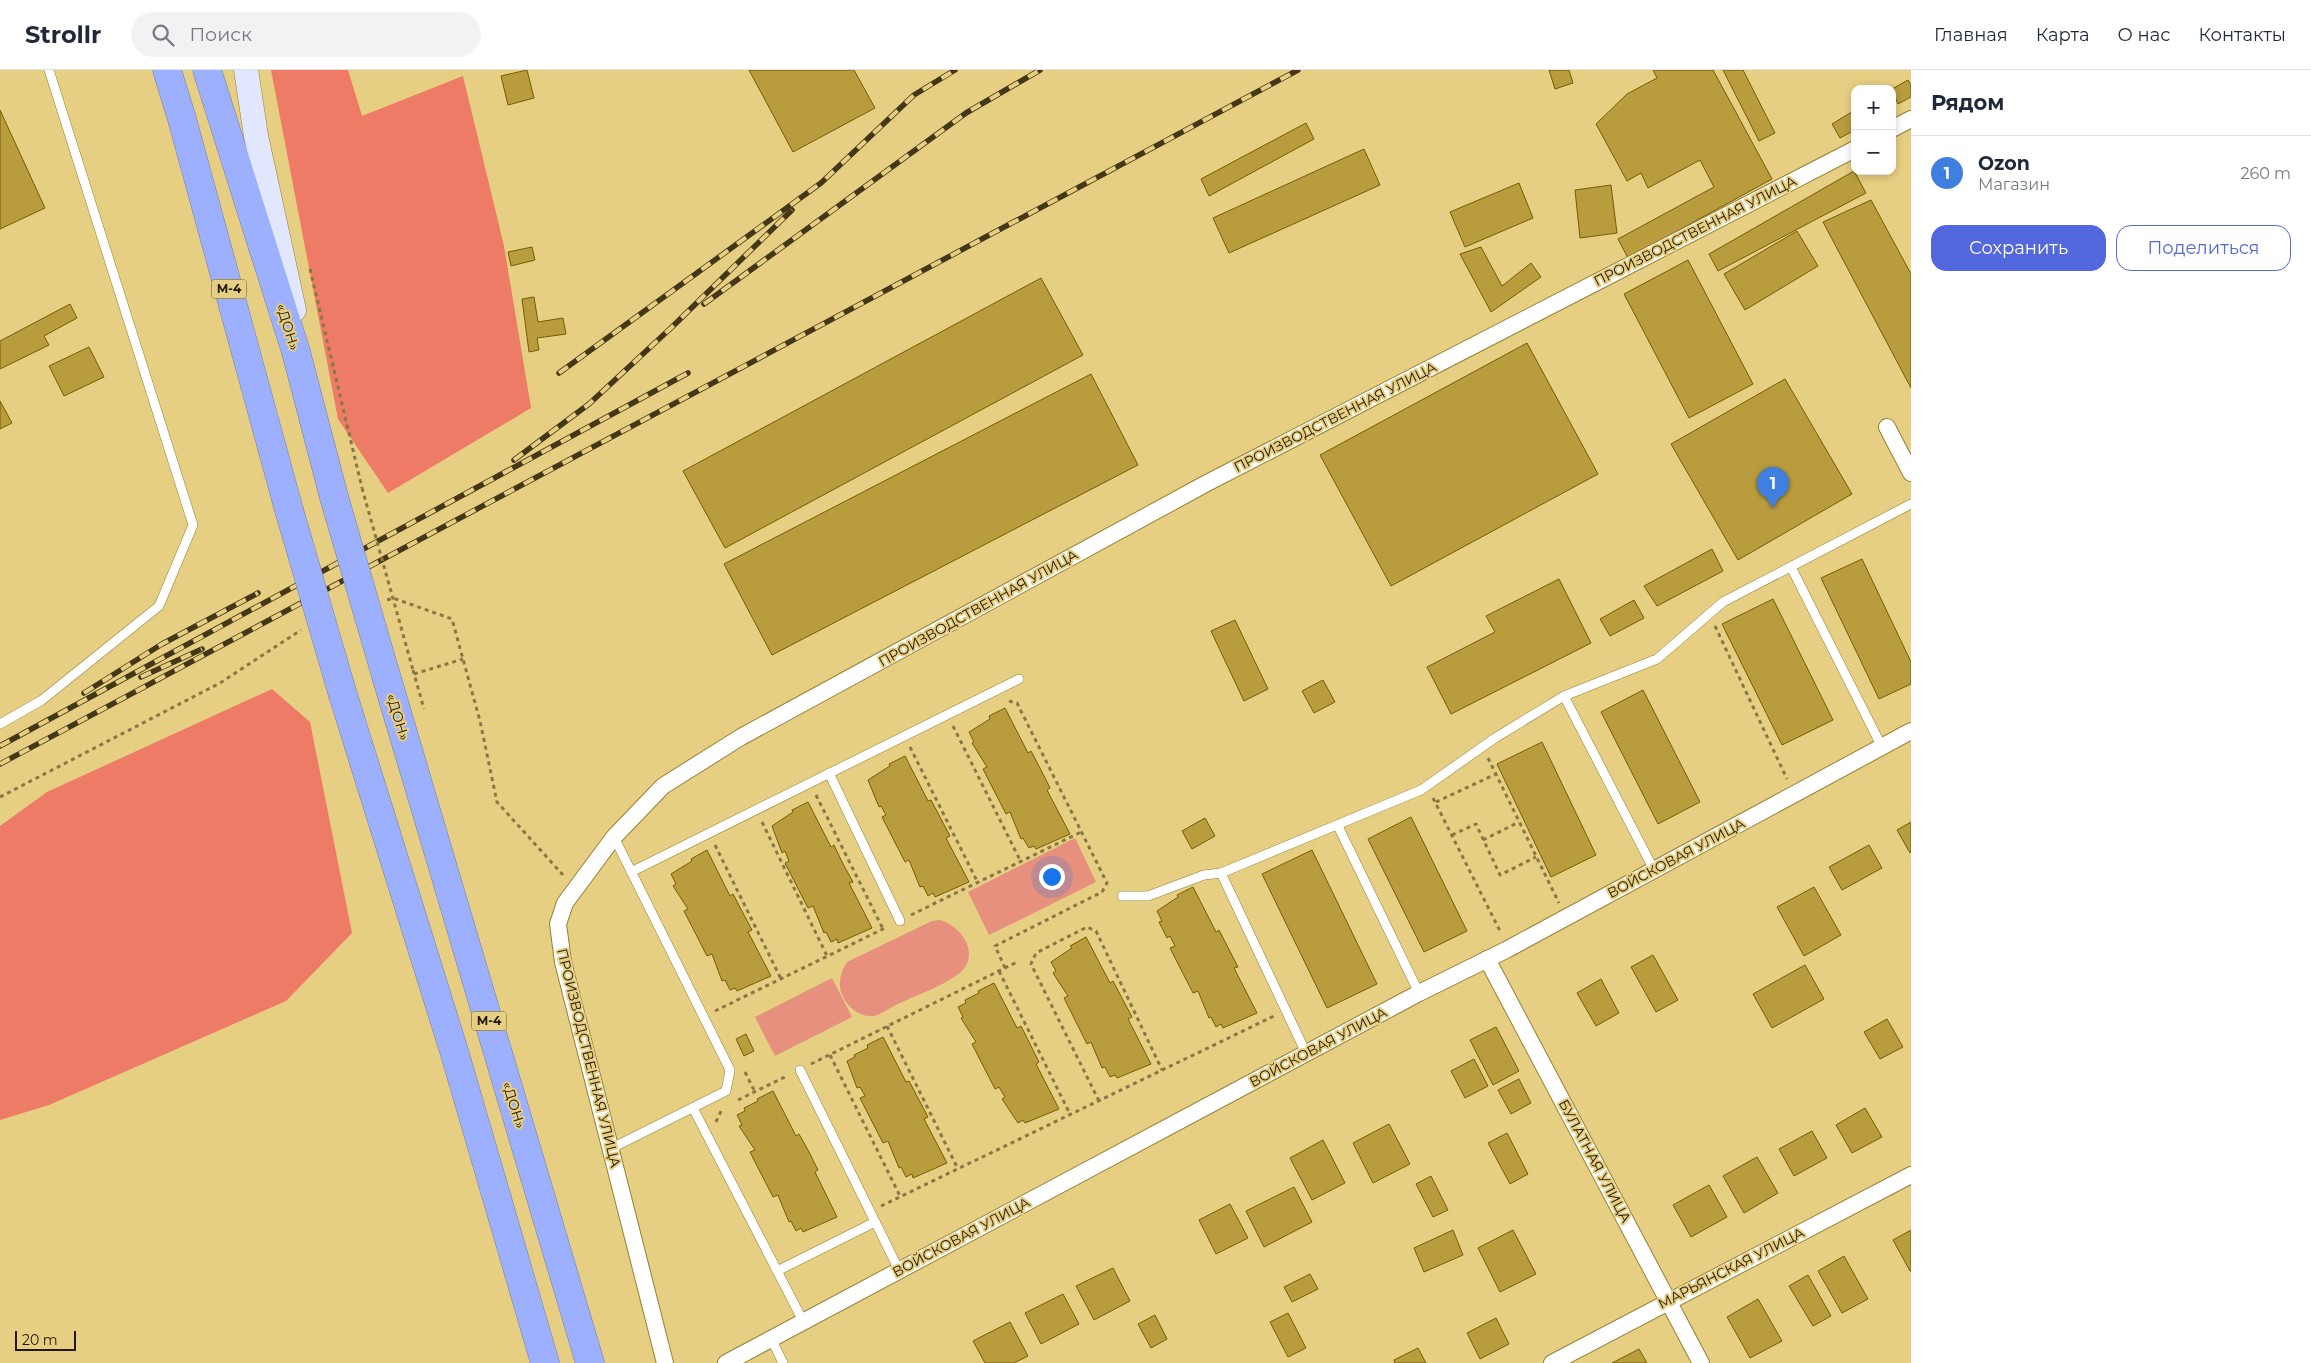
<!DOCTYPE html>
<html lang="ru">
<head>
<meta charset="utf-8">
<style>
	body { margin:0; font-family:Montserrat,sans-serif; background:#f2f2f3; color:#1f2937 }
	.controls { position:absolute; right:15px; top:15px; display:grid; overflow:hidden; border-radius:10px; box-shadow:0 2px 8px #0003 }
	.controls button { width:45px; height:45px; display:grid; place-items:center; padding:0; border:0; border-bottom:1px solid #e0e1e3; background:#fff; color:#1f2937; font:25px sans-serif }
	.scale { position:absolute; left:15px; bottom:12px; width:61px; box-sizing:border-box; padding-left:5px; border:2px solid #211800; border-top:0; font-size:14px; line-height:18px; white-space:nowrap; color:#211800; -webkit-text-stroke:4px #e6ce82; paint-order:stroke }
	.you { position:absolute; left:1051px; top:806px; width:18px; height:18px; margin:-12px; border:4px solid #fff; border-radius:50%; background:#1a73e8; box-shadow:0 0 0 8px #1a73e833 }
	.badge { display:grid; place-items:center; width:32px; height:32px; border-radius:50%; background:#5468de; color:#fff; font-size:16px; font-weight:700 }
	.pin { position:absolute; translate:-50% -41px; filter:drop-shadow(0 1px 2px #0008) }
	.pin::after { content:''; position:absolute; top:26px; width:18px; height:15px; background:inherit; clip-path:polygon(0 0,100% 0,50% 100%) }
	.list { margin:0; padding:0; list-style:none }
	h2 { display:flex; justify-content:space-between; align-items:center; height:65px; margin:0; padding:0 20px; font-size:21px }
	h2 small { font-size:16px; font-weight:400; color:#747a83 }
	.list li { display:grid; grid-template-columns:32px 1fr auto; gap:15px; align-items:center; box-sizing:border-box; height:75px; padding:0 20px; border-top:1px solid #e0e1e3 }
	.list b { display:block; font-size:19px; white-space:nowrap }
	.list p { margin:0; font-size:16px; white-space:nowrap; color:#747a83 }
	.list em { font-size:16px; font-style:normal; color:#747a83 }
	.actions { display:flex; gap:10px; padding:15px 20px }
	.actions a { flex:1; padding:11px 0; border:1px solid #5468de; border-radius:15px; text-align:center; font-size:18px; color:#5468de }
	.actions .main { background:#5468de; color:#fff }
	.icon { flex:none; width:28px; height:28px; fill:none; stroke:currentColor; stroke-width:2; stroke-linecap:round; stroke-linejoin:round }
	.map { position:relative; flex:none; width:1911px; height:1293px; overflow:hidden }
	header { display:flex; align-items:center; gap:30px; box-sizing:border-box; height:70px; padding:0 25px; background:#fff; border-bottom:1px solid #e0e1e3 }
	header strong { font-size:24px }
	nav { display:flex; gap:28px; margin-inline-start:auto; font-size:18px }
	.search { width:350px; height:45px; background:#f2f2f3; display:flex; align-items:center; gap:12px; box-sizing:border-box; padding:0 18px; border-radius:28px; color:#747a83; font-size:19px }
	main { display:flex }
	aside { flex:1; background:#fff }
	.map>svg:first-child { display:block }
	.green { fill:#e7907e }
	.forest { fill:#ee7b65 }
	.building { fill:#b99c3e; stroke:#745d02 }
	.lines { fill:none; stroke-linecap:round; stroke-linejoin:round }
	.lane-casing { stroke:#978034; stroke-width:10 }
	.street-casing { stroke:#978034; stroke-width:18 }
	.secondary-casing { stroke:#978034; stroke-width:25 }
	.highway-casing { stroke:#717ba5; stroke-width:29 }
	.path { stroke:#897845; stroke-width:3; stroke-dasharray:4 4; stroke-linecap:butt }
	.lane { stroke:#fff; stroke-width:9 }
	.street { stroke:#fff; stroke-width:16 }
	.secondary { stroke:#e1e7ff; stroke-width:24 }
	.highway { stroke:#9cb0fe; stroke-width:28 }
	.rail-casing { stroke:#433716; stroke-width:5.5 }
	.rail { stroke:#e6ce82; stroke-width:4; stroke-dasharray:11; stroke-linecap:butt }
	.highway-bridge-casing { stroke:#717ba5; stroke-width:29; stroke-linecap:butt }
	.path-bridge { stroke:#897845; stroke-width:3; stroke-dasharray:4 4; stroke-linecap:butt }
	.highway-bridge { stroke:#9cb0fe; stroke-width:28 }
	.labels { text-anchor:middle; stroke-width:4; stroke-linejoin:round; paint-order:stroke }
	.shield { fill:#e6ce82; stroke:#5c4f27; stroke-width:1 }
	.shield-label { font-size:12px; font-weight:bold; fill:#211800 }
	.street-label { font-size:14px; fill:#211800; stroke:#e6ce82 }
</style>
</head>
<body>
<header>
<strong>Strollr</strong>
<div class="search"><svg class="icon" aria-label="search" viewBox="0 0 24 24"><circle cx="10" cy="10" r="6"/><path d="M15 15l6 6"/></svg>Поиск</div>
<nav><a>Главная</a><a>Карта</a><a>О нас</a><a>Контакты</a></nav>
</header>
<main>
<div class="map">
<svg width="1911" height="1293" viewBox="0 0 1911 1293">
	<rect width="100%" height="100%" fill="#e6ce82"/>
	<!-- green -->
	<g class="green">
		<path d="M 1075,768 L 1096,812 L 989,865 L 968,822 Z"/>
		<path d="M 940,850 C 964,857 982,888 957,905 C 941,917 916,925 898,934 C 891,937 882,944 874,946 C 862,948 848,938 843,927 C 837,915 840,903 847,892 L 932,851 Z"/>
		<path d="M 832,908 L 852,947 L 775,986 L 755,947 Z"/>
	</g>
	<!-- forest -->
	<g class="forest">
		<path d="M 271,0 L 348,0 L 362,46 L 463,6 L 504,176 L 531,338 L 388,423 L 338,349 Z"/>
		<path d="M 272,619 L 310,652 L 352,863 L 286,931 L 49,1035 L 0,1050 L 0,756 L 47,722 Z"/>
	</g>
	<!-- building -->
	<g class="building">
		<path d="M 527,0 L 534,28 L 508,35 L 501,6 Z"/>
		<path d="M 749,0 L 854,0 L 875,38 L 793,82 Z"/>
		<path d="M 1549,0 L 1569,0 L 1573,13 L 1555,19 Z"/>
		<path d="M 1653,0 L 1713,0 L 1772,109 L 1628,188 L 1618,169 L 1714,117 L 1700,90 L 1648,118 L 1641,103 L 1627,111 L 1596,54 L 1627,24 L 1657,8 Z"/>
		<path d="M 1723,0 L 1743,0 L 1775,63 L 1759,71 Z"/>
		<path d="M 1908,10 L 1911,15 L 1911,27 L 1898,34 L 1892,19 Z"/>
		<path d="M 0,40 L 45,138 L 0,159 Z"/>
		<path d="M 1855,40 L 1855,60 L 1840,68 L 1832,54 Z"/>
		<path d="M 1306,53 L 1314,69 L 1209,126 L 1201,109 Z"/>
		<path d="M 1364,79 L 1380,115 L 1229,183 L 1213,148 Z"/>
		<path d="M 1854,101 L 1866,123 L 1718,201 L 1709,184 Z"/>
		<path d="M 1519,113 L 1533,148 L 1465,177 L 1450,142 Z"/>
		<path d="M 1611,115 L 1617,163 L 1580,168 L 1575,120 Z"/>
		<path d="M 1871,130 L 1911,204 L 1911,318 L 1823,152 Z"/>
		<path d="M 1797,161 L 1818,196 L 1745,240 L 1724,204 Z"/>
		<path d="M 532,177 L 535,190 L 511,196 L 508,182 Z"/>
		<path d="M 1481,177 L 1502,216 L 1531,193 L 1541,207 L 1491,242 L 1460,184 Z"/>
		<path d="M 1688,190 L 1753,314 L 1689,348 L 1624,224 Z"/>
		<path d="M 1041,208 L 1083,285 L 725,478 L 683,401 Z"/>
		<path d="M 534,227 L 538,252 L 563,248 L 566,264 L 537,268 L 539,280 L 529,282 L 522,229 Z"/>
		<path d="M 70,234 L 77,248 L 44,266 L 49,275 L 0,299 L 0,271 Z"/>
		<path d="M 1527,273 L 1598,404 L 1391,516 L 1320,385 Z"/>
		<path d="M 89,277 L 104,307 L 64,326 L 49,296 Z"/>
		<path d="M 1091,304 L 1138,395 L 772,585 L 724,494 Z"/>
		<path d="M 1785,309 L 1852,424 L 1738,490 L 1671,374 Z"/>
		<path d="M 0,331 L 12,353 L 0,359 Z"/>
		<path d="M 1712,479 L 1723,501 L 1657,536 L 1644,516 Z"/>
		<path d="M 1862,489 L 1911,592 L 1911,614 L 1879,629 L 1821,508 Z"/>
		<path d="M 1559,509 L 1591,573 L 1451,644 L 1427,597 L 1495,562 L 1486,546 Z"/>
		<path d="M 1773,529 L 1833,650 L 1782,675 L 1722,554 Z"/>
		<path d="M 1634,530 L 1644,548 L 1610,566 L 1600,549 Z"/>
		<path d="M 1235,550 L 1268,619 L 1244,631 L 1211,561 Z"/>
		<path d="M 1323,610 L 1335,632 L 1314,643 L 1302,621 Z"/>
		<path d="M 1643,620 L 1700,732 L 1658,754 L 1601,642 Z"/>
		<path d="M 1005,638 L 1028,683 L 1031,681 L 1041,700 L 1050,718 L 1047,720 L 1070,764 L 1036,779 L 1034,776 L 1029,778 L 1023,768 L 1021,769 L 1010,742 L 1006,744 L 983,699 L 987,697 L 972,673 L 974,672 L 969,662 L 990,649 L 989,646 Z"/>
		<path d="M 1542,672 L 1596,785 L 1551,807 L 1497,694 Z"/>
		<path d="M 905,686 L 928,731 L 931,730 L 950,766 L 946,768 L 969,812 L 935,827 L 933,823 L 928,826 L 923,816 L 920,817 L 909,790 L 905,792 L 882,747 L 886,745 L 881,736 L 879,737 L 868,710 L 890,696 L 889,694 Z"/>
		<path d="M 808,732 L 831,777 L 834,775 L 843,794 L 853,812 L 849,813 L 872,858 L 838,873 L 837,869 L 831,872 L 826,862 L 824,863 L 813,836 L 808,838 L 785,793 L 789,791 L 785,781 L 782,783 L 772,756 L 793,742 L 792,740 Z"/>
		<path d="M 1411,747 L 1467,861 L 1424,882 L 1368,769 Z"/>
		<path d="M 1205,748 L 1215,766 L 1192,779 L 1182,761 Z"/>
		<path d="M 1911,752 L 1911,782 L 1910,783 L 1897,760 Z"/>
		<path d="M 1869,775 L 1882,798 L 1842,820 L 1829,797 Z"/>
		<path d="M 707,780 L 730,826 L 733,824 L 752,860 L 748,862 L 771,906 L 737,921 L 735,918 L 730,920 L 725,910 L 722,911 L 712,884 L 707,886 L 684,841 L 688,839 L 673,816 L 676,814 L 671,804 L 692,791 L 691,789 Z"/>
		<path d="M 1312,780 L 1377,914 L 1327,938 L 1262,804 Z"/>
		<path d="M 1193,817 L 1216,862 L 1219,860 L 1238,897 L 1234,898 L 1257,943 L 1223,958 L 1221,954 L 1216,957 L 1211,947 L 1209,948 L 1198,921 L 1193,923 L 1170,878 L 1175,876 L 1170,866 L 1167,868 L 1159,852 L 1162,851 L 1157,841 L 1178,827 L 1177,825 Z"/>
		<path d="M 1814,817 L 1841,865 L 1804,886 L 1777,837 Z"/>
		<path d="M 1086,867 L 1110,913 L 1113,911 L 1132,947 L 1128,949 L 1151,994 L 1117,1008 L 1115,1005 L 1110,1007 L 1105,997 L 1102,998 L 1091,972 L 1087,974 L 1064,928 L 1068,926 L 1053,903 L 1056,901 L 1051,892 L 1072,878 L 1070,876 Z"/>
		<path d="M 1653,885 L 1678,930 L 1656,942 L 1631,897 Z"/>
		<path d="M 1805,895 L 1824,929 L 1772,958 L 1753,924 Z"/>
		<path d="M 1601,909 L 1619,943 L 1596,956 L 1577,923 Z"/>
		<path d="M 994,913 L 1017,958 L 1021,956 L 1039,992 L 1036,994 L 1059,1039 L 1025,1053 L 1023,1050 L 1018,1053 L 1002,1029 L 1005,1027 L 999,1017 L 995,1019 L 972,974 L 976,972 L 961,948 L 963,947 L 958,937 L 966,933 L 965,930 L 979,923 L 978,921 Z"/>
		<path d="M 1887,949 L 1903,977 L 1880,989 L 1864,962 Z"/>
		<path d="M 1496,957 L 1519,1001 L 1493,1015 L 1470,970 Z"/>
		<path d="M 746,964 L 754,981 L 744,986 L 736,969 Z"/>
		<path d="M 883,967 L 906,1012 L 909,1011 L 928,1047 L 924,1049 L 947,1093 L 913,1108 L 912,1104 L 906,1107 L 901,1097 L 899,1098 L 888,1071 L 883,1073 L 860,1028 L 865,1026 L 860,1017 L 857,1018 L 847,991 L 855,987 L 854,985 L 868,978 L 867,975 Z"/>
		<path d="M 1474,989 L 1488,1016 L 1465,1028 L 1451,1001 Z"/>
		<path d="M 1519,1009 L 1531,1033 L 1511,1044 L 1498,1020 Z"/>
		<path d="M 773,1021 L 796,1066 L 799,1064 L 809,1082 L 818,1100 L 815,1102 L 837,1147 L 803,1162 L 801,1158 L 796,1161 L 791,1151 L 789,1152 L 778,1125 L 773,1127 L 750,1082 L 755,1080 L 739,1056 L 742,1055 L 737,1045 L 745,1041 L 744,1038 L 758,1031 L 757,1029 Z"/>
		<path d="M 1865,1038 L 1882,1067 L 1852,1083 L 1836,1055 Z"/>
		<path d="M 1389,1054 L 1410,1094 L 1373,1113 L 1353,1073 Z"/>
		<path d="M 1812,1061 L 1827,1088 L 1794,1106 L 1779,1079 Z"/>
		<path d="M 1507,1063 L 1528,1104 L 1510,1114 L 1488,1073 Z"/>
		<path d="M 1323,1070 L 1345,1113 L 1312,1130 L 1290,1088 Z"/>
		<path d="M 1757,1087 L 1778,1123 L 1744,1143 L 1723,1106 Z"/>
		<path d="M 1431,1106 L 1448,1140 L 1433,1147 L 1416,1114 Z"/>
		<path d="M 1709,1115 L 1727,1147 L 1691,1167 L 1673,1135 Z"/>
		<path d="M 1294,1117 L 1312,1152 L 1264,1177 L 1246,1141 Z"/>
		<path d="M 1230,1134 L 1248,1168 L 1216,1184 L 1199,1150 Z"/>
		<path d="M 1453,1160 L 1463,1185 L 1424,1202 L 1414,1178 Z"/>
		<path d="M 1513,1160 L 1536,1204 L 1500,1222 L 1478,1178 Z"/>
		<path d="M 1911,1160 L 1911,1201 L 1910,1201 L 1893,1170 Z"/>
		<path d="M 1844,1186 L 1868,1229 L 1842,1243 L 1818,1201 Z"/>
		<path d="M 1113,1198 L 1130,1231 L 1094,1250 L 1076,1216 Z"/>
		<path d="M 1310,1204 L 1318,1219 L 1292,1232 L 1284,1217 Z"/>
		<path d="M 1808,1205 L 1831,1246 L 1813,1256 L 1789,1216 Z"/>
		<path d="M 1063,1224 L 1079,1254 L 1041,1274 L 1025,1243 Z"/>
		<path d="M 1758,1229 L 1782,1271 L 1750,1288 L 1727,1247 Z"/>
		<path d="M 1288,1243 L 1306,1278 L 1288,1287 L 1270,1252 Z"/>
		<path d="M 1155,1245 L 1167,1269 L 1151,1278 L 1138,1254 Z"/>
		<path d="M 1496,1248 L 1509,1274 L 1480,1289 L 1467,1263 Z"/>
		<path d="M 1010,1252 L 1028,1286 L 1014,1293 L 985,1293 L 973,1271 Z"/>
		<path d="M 1418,1278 L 1426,1293 L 1395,1293 L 1394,1290 Z"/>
		<path d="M 1639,1279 L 1647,1293 L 1612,1293 Z"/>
	</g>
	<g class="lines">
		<!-- lane casing -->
		<g class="lane-casing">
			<g id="lane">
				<path d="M 1791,497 L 1882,677"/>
				<path d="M 1564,626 L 1654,800"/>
				<path d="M 0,654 L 42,630 L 159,536 L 193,455 L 49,0"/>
				<path d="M 829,703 L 900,851"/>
				<path d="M 1338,756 L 1419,923"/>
				<path d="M 631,802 L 1019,609"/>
				<path d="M 1221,803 L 1421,720 L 1495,668 L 1564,626 L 1657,589 L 1723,532 L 1911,434"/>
				<path d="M 1122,826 L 1148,826 L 1204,805 L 1221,803 L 1306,983"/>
				<path d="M 800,1000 L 899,1200"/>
				<path d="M 693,1038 L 803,1251"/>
				<path d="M 610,1079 L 726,1021 L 730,1000 L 614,767"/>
				<path d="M 777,1201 L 875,1152"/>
				<path d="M 771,1268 L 783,1293"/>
			</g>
		</g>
		<!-- street casing -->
		<g class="street-casing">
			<g id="street">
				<path d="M 1892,59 L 1911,49"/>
				<path d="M 1887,357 L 1911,403"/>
				<path d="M 1487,889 L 1701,1293"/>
				<path d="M 665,1293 L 563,892 L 558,854 L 565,833 L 614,767 L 663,716 L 741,667 L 1207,413 L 1855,79"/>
				<path d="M 726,1293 L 1419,923 L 1506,880 L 1911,661"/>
				<path d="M 1552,1293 L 1911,1105"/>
			</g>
		</g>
		<!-- secondary casing -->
		<g class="secondary-casing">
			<path id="secondary" d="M 246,0 L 256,66 L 294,240"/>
		</g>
		<!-- highway casing -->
		<g class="highway-casing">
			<g id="highway">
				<path d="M 167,0 L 182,49 L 289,440"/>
				<path d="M 207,0 L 296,282 L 334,427"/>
				<path d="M 387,609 L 590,1293"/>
				<path d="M 343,625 L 454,981 L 545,1293"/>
			</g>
		</g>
		<!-- path -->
		<g class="path">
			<path d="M 310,199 L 362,418"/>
			<path d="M 387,530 L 393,528 L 452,549 L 480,651 L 497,732 L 563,805"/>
			<path d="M 1715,556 L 1787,709"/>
			<path d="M 413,600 L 424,639"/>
			<path d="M 414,604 L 463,589"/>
			<path d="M 953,656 L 1021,792"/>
			<path d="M 910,677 L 978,813"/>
			<path d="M 1488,688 L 1559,833"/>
			<path d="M 816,725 L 883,859"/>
			<path d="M 0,727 L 220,613 L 301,560"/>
			<path d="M 1433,728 L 1501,863"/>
			<path d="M 1436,732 L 1496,704"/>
			<path d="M 762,752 L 827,886"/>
			<path d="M 1452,765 L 1476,754 L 1500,805 L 1536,787"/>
			<path d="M 1483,770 L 1519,752"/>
			<path d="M 715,775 L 781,909"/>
			<path d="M 911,845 L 1081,762"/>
			<path d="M 1005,898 L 995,876 L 1102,822 L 1107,813 L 1017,633 L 1009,631"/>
			<path d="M 999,901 L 1070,1044"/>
			<path d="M 715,941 L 887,857"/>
			<path d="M 887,956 L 958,1099"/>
			<path d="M 830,985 L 900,1126"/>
			<path d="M 811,994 L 1017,892"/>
			<path d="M 745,1002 L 755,1022"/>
			<path d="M 738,1030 L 787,1006"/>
			<path d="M 1099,1031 L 1031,894 L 1036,883 L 1087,857 L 1096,861 L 1162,1000"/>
			<path d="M 716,1052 L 722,1039"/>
			<path d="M 881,1136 L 1274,946"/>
		</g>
		<!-- lane -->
		<use href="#lane" class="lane"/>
		<!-- street -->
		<use href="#street" class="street"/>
		<!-- secondary -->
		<use href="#secondary" class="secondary"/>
		<!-- highway -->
		<use href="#highway" class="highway"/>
		<!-- rail casing -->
		<g class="rail-casing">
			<g id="rail">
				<path d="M 704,234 L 966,43 L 1040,0"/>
				<path d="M 559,303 L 821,113 L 914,25 L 955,0"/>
				<path d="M 514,390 L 589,334 L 672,257 L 792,140"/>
				<path d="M 141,607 L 202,579"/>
				<path d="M 84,623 L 162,574 L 258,523"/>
				<path d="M 0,676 L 688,303"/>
				<path d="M 0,694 L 1298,0"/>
			</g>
		</g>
		<!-- rail -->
		<use href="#rail" class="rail"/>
		<!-- highway-bridge casing -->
		<g class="highway-bridge-casing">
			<g id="highway-bridge">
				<path d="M 334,427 L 387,609"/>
				<path d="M 289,440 L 343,625"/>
			</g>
		</g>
		<!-- path-bridge -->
		<path class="path-bridge" d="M 362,418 L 413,600"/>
		<!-- highway-bridge -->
		<use href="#highway-bridge" class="highway-bridge"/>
	</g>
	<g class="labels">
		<!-- shield labels -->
		<g class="shield">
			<rect x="211.5" y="209.5" width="35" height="19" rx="4"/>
			<rect x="471.5" y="941.5" width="35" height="19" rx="4"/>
		</g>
		<g class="shield-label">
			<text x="229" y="223">М-4</text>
			<text x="489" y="955">М-4</text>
		</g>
		<!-- street labels -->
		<g class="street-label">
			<text transform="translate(1695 161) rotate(-27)" y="5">ПРОИЗВОДСТВЕННАЯ УЛИЦА</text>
			<text transform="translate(288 257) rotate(73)" y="5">«ДОН»</text>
			<text transform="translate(1335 347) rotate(-27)" y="5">ПРОИЗВОДСТВЕННАЯ УЛИЦА</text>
			<text transform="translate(978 538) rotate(-29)" y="5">ПРОИЗВОДСТВЕННАЯ УЛИЦА</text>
			<text transform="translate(398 647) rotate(73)" y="5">«ДОН»</text>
			<text transform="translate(1676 788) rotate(-28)" y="5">ВОЙСКОВАЯ УЛИЦА</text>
			<text transform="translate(1318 977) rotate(-28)" y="5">ВОЙСКОВАЯ УЛИЦА</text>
			<text transform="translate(589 988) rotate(76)" y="5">ПРОИЗВОДСТВЕННАЯ УЛИЦА</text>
			<text transform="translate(514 1035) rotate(73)" y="5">«ДОН»</text>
			<text transform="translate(1595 1091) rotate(62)" y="5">БУЛАТНАЯ УЛИЦА</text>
			<text transform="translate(961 1167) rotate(-28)" y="5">ВОЙСКОВАЯ УЛИЦА</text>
			<text transform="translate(1731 1198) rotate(-27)" y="5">МАРЬЯНСКАЯ УЛИЦА</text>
		</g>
	</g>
</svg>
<div class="controls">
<button>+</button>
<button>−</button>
</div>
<div class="scale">20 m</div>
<div class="you"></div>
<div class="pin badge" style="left:1773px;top:438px;background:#3f7fe0">1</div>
</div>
<aside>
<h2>Рядом<small></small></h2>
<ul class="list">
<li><span class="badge" style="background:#3f7fe0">1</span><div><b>Ozon</b><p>Магазин</p></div><em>260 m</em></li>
</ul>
<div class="actions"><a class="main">Сохранить</a><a>Поделиться</a></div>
</aside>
</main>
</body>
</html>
